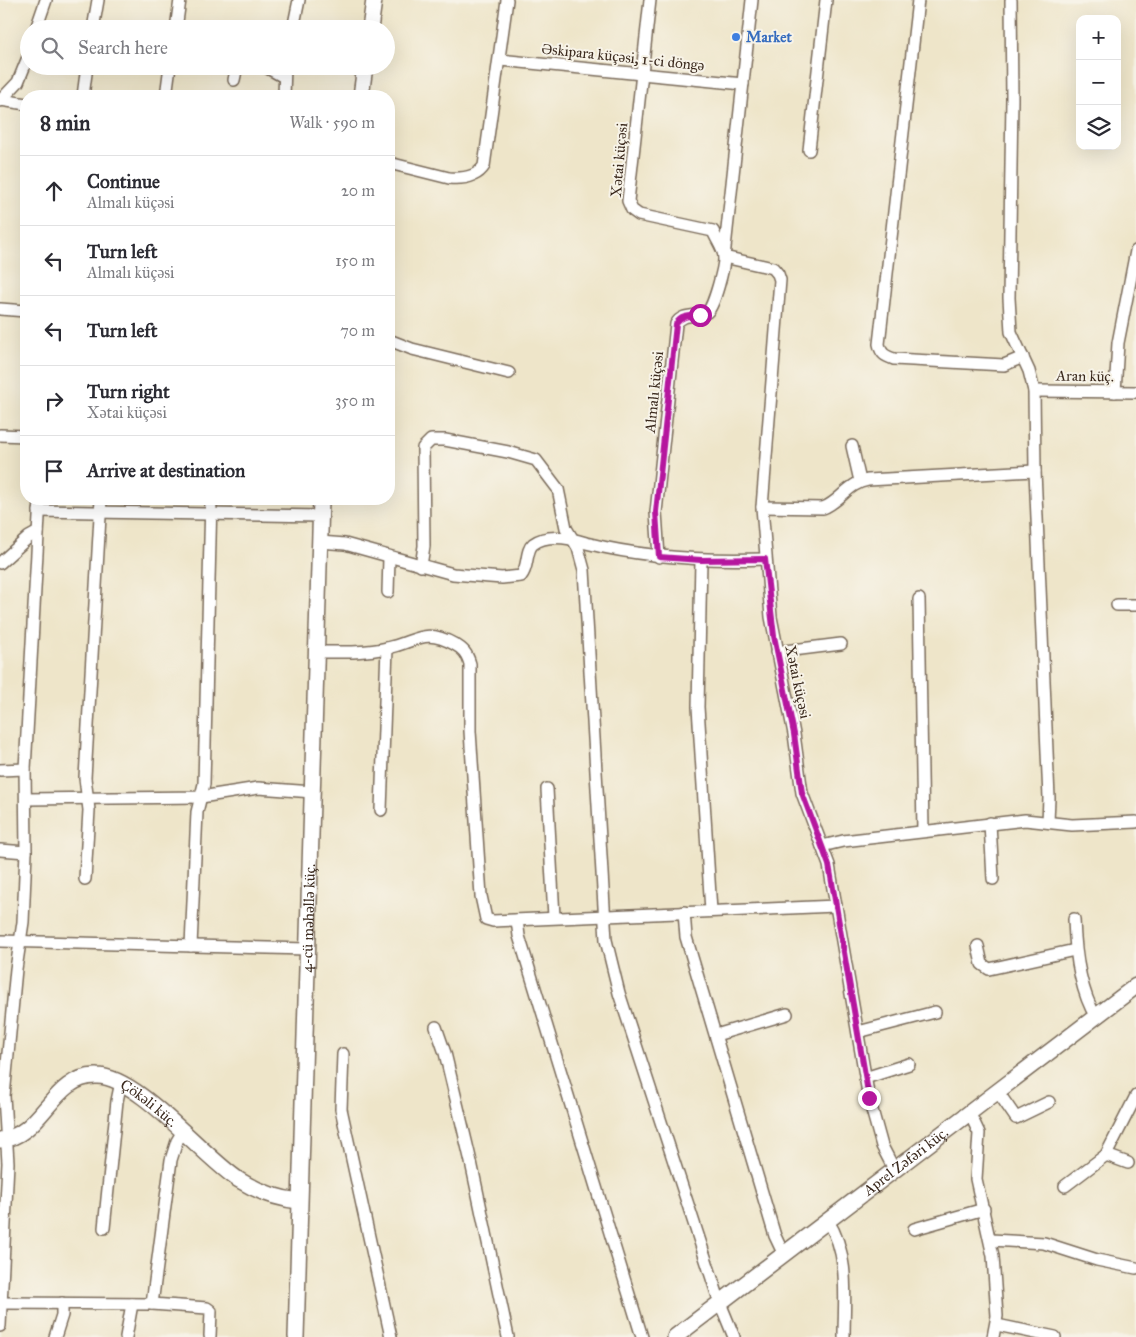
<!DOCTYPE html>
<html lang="en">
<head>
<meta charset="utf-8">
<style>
	body { margin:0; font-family:"IM FELL Great Primer",serif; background:#f7f7f7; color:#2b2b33 }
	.controls { position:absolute; right:15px; top:15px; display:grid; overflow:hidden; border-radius:10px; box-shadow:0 5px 20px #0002 }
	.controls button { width:45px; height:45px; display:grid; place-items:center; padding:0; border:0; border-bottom:1px solid #e1e1e2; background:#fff; color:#2b2b33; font:25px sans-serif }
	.stop { position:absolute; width:15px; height:15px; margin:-11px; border:4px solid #b5179e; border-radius:50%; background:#fff }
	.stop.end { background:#b5179e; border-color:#fff; box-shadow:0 1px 5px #0008 }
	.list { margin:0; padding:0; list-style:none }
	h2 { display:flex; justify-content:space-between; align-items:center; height:65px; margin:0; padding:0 20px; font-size:21px }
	h2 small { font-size:16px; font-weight:400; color:#7c7c81 }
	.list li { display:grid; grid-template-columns:32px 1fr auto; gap:15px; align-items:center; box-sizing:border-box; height:70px; padding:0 20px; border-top:1px solid #e1e1e2 }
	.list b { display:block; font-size:19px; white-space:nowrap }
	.list p { margin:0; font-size:16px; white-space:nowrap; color:#7c7c81 }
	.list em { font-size:16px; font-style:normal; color:#7c7c81 }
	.icon { flex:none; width:28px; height:28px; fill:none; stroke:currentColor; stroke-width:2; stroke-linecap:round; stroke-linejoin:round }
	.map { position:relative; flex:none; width:1136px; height:1337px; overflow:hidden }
	.search { position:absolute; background:#fff; box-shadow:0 5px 20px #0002; left:20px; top:20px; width:375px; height:55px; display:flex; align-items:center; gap:12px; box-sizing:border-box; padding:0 18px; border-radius:28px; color:#7c7c81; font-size:19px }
	.panel { position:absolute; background:#fff; box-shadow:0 5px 20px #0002; left:20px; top:90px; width:375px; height:415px; border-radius:20px }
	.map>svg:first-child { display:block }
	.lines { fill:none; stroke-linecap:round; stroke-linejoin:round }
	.street-casing { stroke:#7a6b5a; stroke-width:14 }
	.secondary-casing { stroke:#7a6b5a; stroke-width:18 }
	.street { stroke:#fff; stroke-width:11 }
	.secondary { stroke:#fff; stroke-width:15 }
	.route { stroke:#b5179e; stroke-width:6 }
	.shop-dot { fill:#3f7fe0; stroke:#f7f3e8; stroke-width:2 }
	.labels { text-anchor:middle; stroke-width:4; stroke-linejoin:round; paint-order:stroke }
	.shop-label { font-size:15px; font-weight:bold; fill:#366cbe; stroke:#f7f3e8; text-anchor:start }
	.street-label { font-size:15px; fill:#3b2a1e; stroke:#f7f3e8 }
</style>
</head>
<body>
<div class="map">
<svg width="1136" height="1337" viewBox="0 0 1136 1337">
	<rect width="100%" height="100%" fill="#f7f3e8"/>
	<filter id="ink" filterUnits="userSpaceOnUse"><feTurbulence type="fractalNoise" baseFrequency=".02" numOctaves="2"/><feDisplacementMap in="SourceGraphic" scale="10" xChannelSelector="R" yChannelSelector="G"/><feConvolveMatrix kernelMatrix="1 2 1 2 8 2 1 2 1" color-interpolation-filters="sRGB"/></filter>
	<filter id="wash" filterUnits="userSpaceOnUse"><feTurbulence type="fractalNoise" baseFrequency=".0096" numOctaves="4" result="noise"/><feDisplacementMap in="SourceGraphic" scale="20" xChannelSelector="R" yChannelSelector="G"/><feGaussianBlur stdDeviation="1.12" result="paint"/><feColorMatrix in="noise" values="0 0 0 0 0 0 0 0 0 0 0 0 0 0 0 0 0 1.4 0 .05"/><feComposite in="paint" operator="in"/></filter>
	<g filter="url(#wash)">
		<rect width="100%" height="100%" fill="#eee5c9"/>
	</g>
	<g filter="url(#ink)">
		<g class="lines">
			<!-- street casing -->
			<g class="street-casing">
				<g id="street">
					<path d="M 650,0 L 628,201 L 632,210 L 639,215 L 713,231 C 716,239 723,248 724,256 C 725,265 714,307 707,312 C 697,318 683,312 676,324 L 656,512 L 659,557"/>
					<path d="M 752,0 L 724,257 L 773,268 L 778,274 L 780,280 L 762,507 L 771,617 L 794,734 L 802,793 L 829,865 L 869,1099 L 882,1146 L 895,1171"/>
					<path d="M 918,0 L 879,344 C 881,354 885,356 894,359 L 1004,365 L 1023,357"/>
					<path d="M 1011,0 L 1012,99 L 1009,298 L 1011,332 L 1029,371 L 1034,391 L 1035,471 L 1049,798 L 1048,822"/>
					<path d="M 36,29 L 46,0"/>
					<path d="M 93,29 L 98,0"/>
					<path d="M 176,29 L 180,0"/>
					<path d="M 293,29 L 299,0"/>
					<path d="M 500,60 L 743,84"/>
					<path d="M 264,66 L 284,77"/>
					<path d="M 234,80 L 237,66"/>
					<path d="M 83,96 L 87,66"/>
					<path d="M 166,96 L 170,66"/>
					<path d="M 284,96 L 285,66"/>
					<path d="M 1,100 L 26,104"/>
					<path d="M 0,101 L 18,82 L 29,55"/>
					<path d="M 809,150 L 826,0"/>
					<path d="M 389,163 L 449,178 C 462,179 477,177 484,166 L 507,0"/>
					<path d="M 0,309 L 26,311"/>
					<path d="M 389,340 L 412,349 L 509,373"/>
					<path d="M 1034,391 L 1136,392"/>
					<path d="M 1115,392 L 1118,343 L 1136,251"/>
					<path d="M 0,435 L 26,436"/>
					<path d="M 852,446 L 860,481"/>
					<path d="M 762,507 L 823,508 C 840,502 848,483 868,480 L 1035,471"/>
					<path d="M 39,511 L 320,516"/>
					<path d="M 320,542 L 345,544 L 453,574 L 502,578 L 521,576 C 529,567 525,551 533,544 C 548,533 570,538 586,543 C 645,558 704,561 765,559"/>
					<path d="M 701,560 L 698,707 L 711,911"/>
					<path d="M 0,563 L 29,537 L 38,532"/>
					<path d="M 421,566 L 424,546 L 423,448 L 431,440 L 445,440 L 508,452 L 536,460 L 558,489 L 566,528 L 578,548 L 584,570 L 606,940 L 619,993 L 720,1303 L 734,1337"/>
					<path d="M 388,592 L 389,558"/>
					<path d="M 919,599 L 923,831"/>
					<path d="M 1117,605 L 1136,605"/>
					<path d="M 317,652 C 340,652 364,653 387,648 C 416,642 424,627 454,644 C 463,649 467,653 470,664 L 470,731 L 481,896 L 486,919 L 493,921 L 836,906"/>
					<path d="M 777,652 L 841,644"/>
					<path d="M 0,770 L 25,769"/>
					<path d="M 547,789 L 554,917"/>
					<path d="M 26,799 L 201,797 L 258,788 L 313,792"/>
					<path d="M 381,810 L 387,648"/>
					<path d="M 990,823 L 993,879"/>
					<path d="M 822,846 L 843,841 L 1025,820 L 1072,825 L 1136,822"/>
					<path d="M 0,850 L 26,852"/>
					<path d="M 85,879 L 89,810 L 85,778 L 101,499"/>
					<path d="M 684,912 L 686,937 L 775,1236 L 784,1255"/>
					<path d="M 1074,919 C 1075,952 1079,989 1096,1017"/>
					<path d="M 517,920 L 519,936 L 642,1337"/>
					<path d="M 0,941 L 307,949"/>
					<path d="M 191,946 L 197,812 L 204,784 L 211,499"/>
					<path d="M 978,946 L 982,964 L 989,969 L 1075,950"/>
					<path d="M 436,1027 L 445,1053 L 471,1162 L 508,1337"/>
					<path d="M 858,1032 L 935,1012"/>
					<path d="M 716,1035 L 787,1014"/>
					<path d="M 343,1054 L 341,1109 L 391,1337"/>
					<path d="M 865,1078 L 909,1064"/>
					<path d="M 998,1092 L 1016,1118 L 1049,1102"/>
					<path d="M 970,1114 L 979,1133 L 976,1179 L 993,1256 L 997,1316 L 993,1337"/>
					<path d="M 1106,1155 L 1128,1163"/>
					<path d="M 1065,1186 L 1106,1155 L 1136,1096"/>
					<path d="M 828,1221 C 850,1255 844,1299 844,1337"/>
					<path d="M 104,1228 L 117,1101 L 121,1082"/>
					<path d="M 914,1229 L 984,1209"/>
					<path d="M 991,1240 L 1044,1243 L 1097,1260 L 1136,1268"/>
					<path d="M 2,1303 L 152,1304 L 207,1308 L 211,1311 L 210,1336"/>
					<path d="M 152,1304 L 171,1160 L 177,1141 L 183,1131"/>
					<path d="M 997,1325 L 1055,1337"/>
					<path d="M 0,1326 L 8,1163 L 4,1096 L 16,969 L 23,922 L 26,852 L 25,769 L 40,499"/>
					<path d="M 55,1337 L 62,1315 L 62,1303"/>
					<path d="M 126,1337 L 132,1304"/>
				</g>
			</g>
			<!-- secondary casing -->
			<g class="secondary-casing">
				<g id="secondary">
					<path d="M 370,29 L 374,0"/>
					<path d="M 361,96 L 365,66"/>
					<path id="s1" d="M 0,1140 C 43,1136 52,1075 97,1076 C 138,1076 203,1157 239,1180 C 257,1191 278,1199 299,1201"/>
					<path id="s2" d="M 296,1337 L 321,499"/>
					<path id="s3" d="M 675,1337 L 1136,986"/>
				</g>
			</g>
			<!-- street -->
			<use href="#street" class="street"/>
			<!-- secondary -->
			<use href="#secondary" class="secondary"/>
		</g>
	</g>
	<g class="lines" filter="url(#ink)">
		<!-- route -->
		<path class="route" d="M 700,315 C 691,316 681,315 676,324 L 656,512 L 659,557 L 701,560 L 765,559 L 774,636 L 794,734 L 802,793 L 829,865 L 869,1098"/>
	</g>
	<!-- markers -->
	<circle class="shop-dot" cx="736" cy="37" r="5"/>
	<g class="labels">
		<!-- shop labels -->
		<g class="shop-label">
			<text x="746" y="42">Market</text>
		</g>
		<!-- street labels -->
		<g class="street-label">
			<text transform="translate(623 57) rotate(6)" y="5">Əskipara küçəsi, 1-ci döngə</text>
			<text transform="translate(619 160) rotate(-85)" y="5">Xətai küçəsi</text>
			<text transform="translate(1085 376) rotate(1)" y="5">Aran küç.</text>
			<text transform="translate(654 392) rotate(-84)" y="5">Almalı küçəsi</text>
			<text transform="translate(798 682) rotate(78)" y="5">Xətai küçəsi</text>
			<text dy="5" stroke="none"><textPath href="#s2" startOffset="419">4-cü məhəllə küç.</textPath></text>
			<text dy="5" stroke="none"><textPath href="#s1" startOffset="180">Çökəli küç.</textPath></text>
			<text dy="5" stroke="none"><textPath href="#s3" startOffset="290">Aprel Zəfəri küç.</textPath></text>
		</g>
	</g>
</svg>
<div class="controls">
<button>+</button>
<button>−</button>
<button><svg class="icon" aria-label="layers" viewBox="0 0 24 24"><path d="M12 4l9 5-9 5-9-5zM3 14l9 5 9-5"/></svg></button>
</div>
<div class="stop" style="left:700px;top:315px"></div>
<div class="stop end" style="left:869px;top:1098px"></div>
<div class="search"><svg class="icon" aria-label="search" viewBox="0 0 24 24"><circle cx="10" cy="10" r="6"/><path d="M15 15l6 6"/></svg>Search here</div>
<section class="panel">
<h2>8 min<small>Walk · 590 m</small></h2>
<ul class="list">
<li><svg class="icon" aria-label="ahead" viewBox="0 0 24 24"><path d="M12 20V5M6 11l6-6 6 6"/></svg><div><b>Continue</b><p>Almalı küçəsi</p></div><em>20 m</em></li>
<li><svg class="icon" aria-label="left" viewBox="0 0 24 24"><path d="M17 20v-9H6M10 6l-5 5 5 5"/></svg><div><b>Turn left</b><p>Almalı küçəsi</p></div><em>150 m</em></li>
<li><svg class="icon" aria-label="left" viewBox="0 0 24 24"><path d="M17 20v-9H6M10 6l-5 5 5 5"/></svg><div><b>Turn left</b></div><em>70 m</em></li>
<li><svg class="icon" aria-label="right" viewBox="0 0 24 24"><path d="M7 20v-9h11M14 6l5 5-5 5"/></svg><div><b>Turn right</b><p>Xətai küçəsi</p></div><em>350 m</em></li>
<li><svg class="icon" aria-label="arrive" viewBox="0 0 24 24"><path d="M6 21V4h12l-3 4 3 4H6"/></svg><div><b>Arrive at destination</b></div></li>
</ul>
</section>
</div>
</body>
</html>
